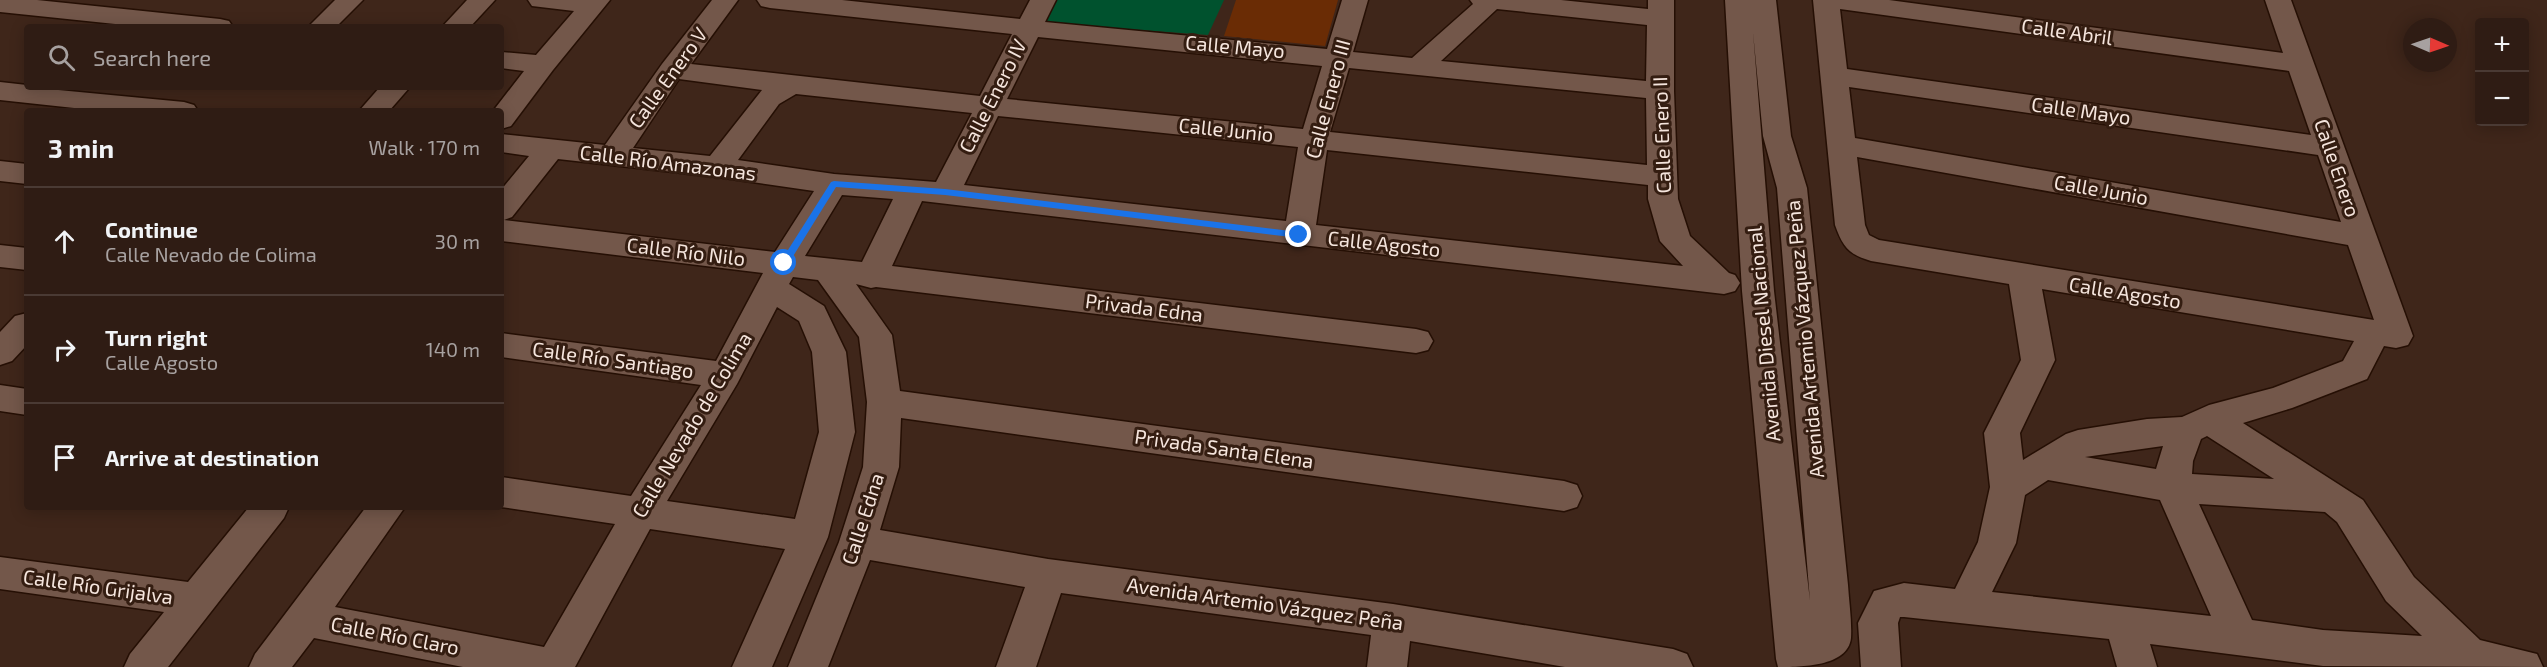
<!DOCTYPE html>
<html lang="en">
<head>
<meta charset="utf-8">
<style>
	body { margin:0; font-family:"Exo 2",sans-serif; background:#37251d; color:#f1f3f6 }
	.controls { position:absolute; right:18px; top:18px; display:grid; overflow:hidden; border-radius:6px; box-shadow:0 3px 15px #0003 }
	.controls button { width:54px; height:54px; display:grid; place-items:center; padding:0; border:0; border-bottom:2px solid #4a3a34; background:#2f1c14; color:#f1f3f6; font:30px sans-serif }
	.compass { position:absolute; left:2403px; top:18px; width:54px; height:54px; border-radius:50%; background:#2f1c14; box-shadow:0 3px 15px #0003; rotate:92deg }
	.stop { position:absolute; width:18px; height:18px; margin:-14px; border:4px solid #1a73e8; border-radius:50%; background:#fff }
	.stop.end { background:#1a73e8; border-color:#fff; box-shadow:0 2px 6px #0008 }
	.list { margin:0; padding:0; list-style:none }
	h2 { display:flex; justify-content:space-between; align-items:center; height:78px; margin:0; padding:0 24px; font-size:26px }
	h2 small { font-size:20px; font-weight:400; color:#a7a1a0 }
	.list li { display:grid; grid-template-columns:39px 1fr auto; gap:18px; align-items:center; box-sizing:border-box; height:108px; padding:0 24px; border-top:2px solid #4a3a34 }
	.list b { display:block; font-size:22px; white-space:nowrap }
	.list p { margin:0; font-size:20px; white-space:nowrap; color:#a7a1a0 }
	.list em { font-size:20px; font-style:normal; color:#a7a1a0 }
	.icon { flex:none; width:33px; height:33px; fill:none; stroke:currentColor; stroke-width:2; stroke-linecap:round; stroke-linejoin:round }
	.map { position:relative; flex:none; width:2547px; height:667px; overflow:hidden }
	.search { position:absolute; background:#2f1c14; box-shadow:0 3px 15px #0003; left:24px; top:24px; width:480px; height:66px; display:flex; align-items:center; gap:15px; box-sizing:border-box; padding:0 21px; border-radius:6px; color:#a7a1a0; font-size:22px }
	.panel { position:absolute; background:#2f1c14; box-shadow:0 3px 15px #0003; left:24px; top:108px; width:480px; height:402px; border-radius:6px }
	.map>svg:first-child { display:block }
	.green { fill:#00522e }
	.building { fill:#6a2c05 }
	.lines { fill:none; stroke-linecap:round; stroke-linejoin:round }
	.minor-casing { stroke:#250f04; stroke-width:3 }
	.minor { fill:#73574a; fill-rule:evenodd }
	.route { fill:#1a73e8 }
	.labels { text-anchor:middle; stroke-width:6; stroke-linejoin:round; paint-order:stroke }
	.street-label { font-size:20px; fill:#f5e5dd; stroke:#341d11 }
</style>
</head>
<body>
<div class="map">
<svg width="2547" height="667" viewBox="0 0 2547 667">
	<rect width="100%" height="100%" fill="#3f261a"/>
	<!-- green -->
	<path class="green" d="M 1055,0 L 1224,0 L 1208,35 L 1046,23 Z"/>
	<!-- building -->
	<path class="building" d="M 1236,0 L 1338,0 L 1325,46 L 1224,36 Z"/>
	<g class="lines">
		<!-- minor casing -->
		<g class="minor-casing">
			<g id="minor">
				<path d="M 0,0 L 37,0 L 220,19 L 229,21 L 233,27 L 144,27 L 0,12 Z"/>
				<path d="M 335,0 L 363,0 L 336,27 L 308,27 Z"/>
				<path d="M 467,0 L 495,0 L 470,27 L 442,27 Z"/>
				<path d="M 528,0 L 610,0 L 553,70 L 511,126 L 501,129 L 501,111 L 493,111 L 524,71 L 501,68 L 501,52 L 536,55 L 574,11 L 532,6 Z"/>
				<path d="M 712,0 L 738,0 L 691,64 L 980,96 L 1012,34 L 770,8 L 761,6 L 757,0 L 842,0 L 1020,19 L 1030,0 L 1056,0 L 1045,22 L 1327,49 L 1342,0 L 1368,0 L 1353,52 L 1412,58 L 1473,4 L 1470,0 L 1561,0 L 1648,9 L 1648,0 L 1674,0 L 1674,91 L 1678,199 L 1690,236 L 1729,273 L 1735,275 L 1740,283 L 1735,291 L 1724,294 L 922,201 L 892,266 L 1416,329 L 1428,332 L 1433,341 L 1428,350 L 1416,353 L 876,287 L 871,288 L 856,284 L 892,335 L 900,391 L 1564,481 L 1577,485 L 1582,496 L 1577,507 L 1564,511 L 901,418 L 899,467 L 880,530 L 1048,559 L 1393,604 L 1673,649 L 1687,654 L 1693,667 L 1565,667 L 1410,641 L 1407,667 L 1367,667 L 1371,635 L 1061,593 L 1036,667 L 996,667 L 1025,587 L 870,560 L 828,667 L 788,667 L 839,542 L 863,467 L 867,402 L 859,337 L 818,280 L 793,277 L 789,284 L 824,306 L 846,352 L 855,432 L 828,537 L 772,667 L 732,667 L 785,549 L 650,529 L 575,667 L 463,667 L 314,638 L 292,667 L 249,667 L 255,654 L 366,507 L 405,507 L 335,607 L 544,647 L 615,524 L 501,507 L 501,477 L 631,496 L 701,385 L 501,357 L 501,333 L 716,361 L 763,273 L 501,241 L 501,190 L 529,156 L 501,152 L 501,134 L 605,145 L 662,64 ZM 1497,9 L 1647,25 L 1646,81 L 1441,61 ZM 1038,37 L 1322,66 L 1303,129 L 1007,99 ZM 1349,68 L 1646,98 L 1647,165 L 1330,132 ZM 679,79 L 762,90 L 710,156 L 633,148 ZM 796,94 L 972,113 L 936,182 L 834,174 L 738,160 L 779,104 ZM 998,116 L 1298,147 L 1286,221 L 964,185 ZM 1327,150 L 1648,185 L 1648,199 L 1660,241 L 1683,266 L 1316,225 ZM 558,159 L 718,177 L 814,191 L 775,252 L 504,220 L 512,217 ZM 842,195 L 893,199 L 862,262 L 805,256 ZM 777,307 L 799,321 L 812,352 L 819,432 L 795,519 L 667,501 L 737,384 Z"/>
				<path d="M 1725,0 L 1776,0 L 1791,136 L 1807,188 L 1848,585 C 1849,602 1852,621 1851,638 C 1848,667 1800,667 1778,667 L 1776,659 L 1742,291 ZM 1753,32 L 1763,136 L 1777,188 L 1810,601 L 1774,291 Z"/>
				<path d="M 1813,0 L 1889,0 L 2283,53 L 2265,0 L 2291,0 L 2413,336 L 2408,345 L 2396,348 L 2384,346 L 2367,379 L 2292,408 L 2243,423 L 2363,500 L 2414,577 L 2480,640 L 2537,654 L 2543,667 L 2323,666 L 2150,644 L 2157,667 L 2117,667 L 2109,639 L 1904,617 L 1900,617 L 1898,623 L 1901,667 L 1861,667 L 1858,623 L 1874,591 L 1904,583 L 1955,589 L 1978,542 L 1990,487 L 1984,433 L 2021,360 L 2009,284 L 1871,261 C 1848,254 1843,247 1835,225 ZM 1840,9 L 2289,71 L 2311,135 L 1847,69 ZM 1849,87 L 2318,155 L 2341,222 L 1855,138 ZM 1857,157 L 2348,245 L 2374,320 L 1879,240 L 1869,235 L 1865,225 ZM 2042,289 L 2354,341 L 2343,361 L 2273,388 L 2209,405 L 2182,417 L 2147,419 L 2078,430 L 2066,434 L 2023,460 L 2020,433 L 2055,360 ZM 2207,436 L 2274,479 L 2192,474 L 2193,461 L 2201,439 ZM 2163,446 L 2156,469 L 2085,457 ZM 2048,480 L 2160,500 L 2211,616 L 1992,592 L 2016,543 L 2025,495 ZM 2199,504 L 2325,512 L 2337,522 L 2386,601 L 2422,636 L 2323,630 L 2252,620 Z"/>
				<path d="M 0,82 L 27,85 L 27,87 L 184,102 L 194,105 L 198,111 L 102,111 L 0,100 Z"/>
				<path d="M 380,87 L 410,87 L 389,111 L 359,111 Z"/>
				<path d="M 0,161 L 27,164 L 27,184 L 0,181 Z"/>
				<path d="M 0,245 L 27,248 L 27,270 L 0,267 Z"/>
				<path d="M 27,313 L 27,345 L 12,361 L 0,365 L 0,332 L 15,316 Z"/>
				<path d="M 0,385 L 27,389 L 27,415 L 0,411 Z"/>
				<path d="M 249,507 L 289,507 L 284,518 L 168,667 L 124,667 L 130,654 L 164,612 L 0,589 L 0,557 L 188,582 Z"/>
			</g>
		</g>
		<!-- minor -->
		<use href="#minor" class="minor"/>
	</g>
	<!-- route -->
	<path class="route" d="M 834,181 L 945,189 L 1299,232 L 1304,235 L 1299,238 L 945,195 L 836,187 L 787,266 L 781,266 L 781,261 L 831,182 Z"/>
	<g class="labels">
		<!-- street labels -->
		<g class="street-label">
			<text transform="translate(2067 32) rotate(8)" y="7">Calle Abril</text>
			<text transform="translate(1235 47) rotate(5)" y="7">Calle Mayo</text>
			<text transform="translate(668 78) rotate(-54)" y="7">Calle Enero V</text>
			<text transform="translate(993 96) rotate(-63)" y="7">Calle Enero IV</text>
			<text transform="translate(1328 99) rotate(-75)" y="7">Calle Enero III</text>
			<text transform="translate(2081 111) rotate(8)" y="7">Calle Mayo</text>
			<text transform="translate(1226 130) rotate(6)" y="7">Calle Junio</text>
			<text transform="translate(1662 135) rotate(-92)" y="7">Calle Enero II</text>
			<text transform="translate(668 163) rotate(7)" y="7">Calle Río Amazonas</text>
			<text transform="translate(2337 168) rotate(71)" y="7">Calle Enero</text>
			<text transform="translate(2101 190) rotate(10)" y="7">Calle Junio</text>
			<text transform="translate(1384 244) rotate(6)" y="7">Calle Agosto</text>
			<text transform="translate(686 252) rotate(7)" y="7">Calle Río Nilo</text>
			<text transform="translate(2125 293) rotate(9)" y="7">Calle Agosto</text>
			<text transform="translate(1144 308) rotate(7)" y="7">Privada Edna</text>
			<text transform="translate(1764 334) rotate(-95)" y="7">Avenida Diesel Nacional</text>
			<text transform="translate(1805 339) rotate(-95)" y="7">Avenida Artemio Vázquez Peña</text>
			<text transform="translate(613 360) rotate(8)" y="7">Calle Río Santiago</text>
			<text transform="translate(692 425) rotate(-59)" y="7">Calle Nevado de Colima</text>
			<text transform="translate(1224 449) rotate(8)" y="7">Privada Santa Elena</text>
			<text transform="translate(863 519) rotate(-72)" y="7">Calle Edna</text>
			<text transform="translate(98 587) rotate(8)" y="7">Calle Río Grijalva</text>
			<text transform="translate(1265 604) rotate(8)" y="7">Avenida Artemio Vázquez Peña</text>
			<text transform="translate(395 636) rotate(11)" y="7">Calle Río Claro</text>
		</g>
	</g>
</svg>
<div class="controls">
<button>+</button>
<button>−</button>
</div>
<svg class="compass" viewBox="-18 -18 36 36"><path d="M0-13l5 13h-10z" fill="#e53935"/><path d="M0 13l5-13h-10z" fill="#a7a1a0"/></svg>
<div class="stop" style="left:784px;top:263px"></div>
<div class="stop end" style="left:1299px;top:235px"></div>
<div class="search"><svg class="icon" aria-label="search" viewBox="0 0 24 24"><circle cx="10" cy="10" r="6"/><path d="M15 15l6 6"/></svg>Search here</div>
<section class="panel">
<h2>3 min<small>Walk · 170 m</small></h2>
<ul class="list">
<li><svg class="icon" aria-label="ahead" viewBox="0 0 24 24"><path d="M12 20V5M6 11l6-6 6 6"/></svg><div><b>Continue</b><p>Calle Nevado de Colima</p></div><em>30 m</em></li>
<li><svg class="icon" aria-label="right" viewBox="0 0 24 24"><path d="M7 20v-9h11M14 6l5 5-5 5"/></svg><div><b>Turn right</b><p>Calle Agosto</p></div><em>140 m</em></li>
<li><svg class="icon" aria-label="arrive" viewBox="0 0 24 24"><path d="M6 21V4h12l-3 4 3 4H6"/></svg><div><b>Arrive at destination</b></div></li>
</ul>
</section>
</div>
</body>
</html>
